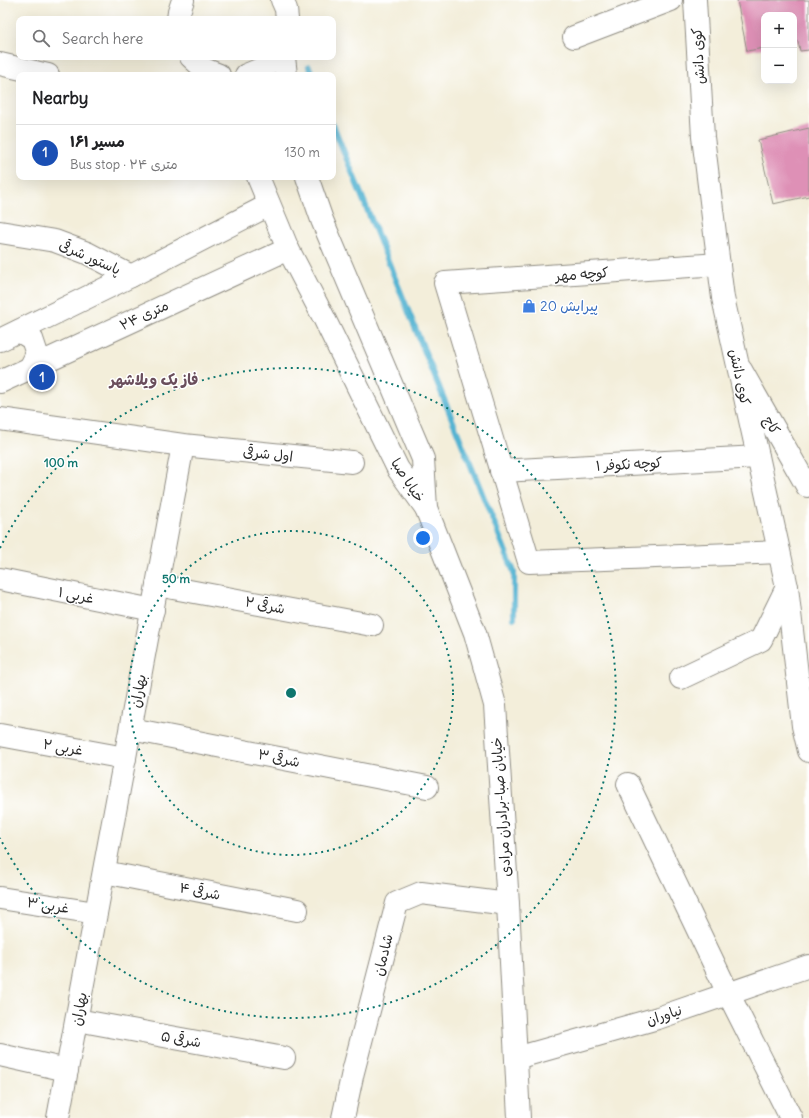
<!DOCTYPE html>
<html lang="en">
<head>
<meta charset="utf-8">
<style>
	body { margin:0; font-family:Delius,"Playpen Sans Arabic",sans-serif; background:#f2f2f2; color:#202124 }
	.controls { position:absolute; right:12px; top:12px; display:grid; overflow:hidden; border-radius:8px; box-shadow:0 4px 16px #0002 }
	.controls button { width:36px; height:36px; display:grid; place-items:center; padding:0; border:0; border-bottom:1px solid #e0e0e0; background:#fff; color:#202124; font:20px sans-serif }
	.you { position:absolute; left:423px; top:538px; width:14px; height:14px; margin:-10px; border:3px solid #fff; border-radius:50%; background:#1a73e8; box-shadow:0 0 0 6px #1a73e833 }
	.badge { display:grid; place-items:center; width:26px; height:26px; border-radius:50%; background:#7c3aed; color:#fff; font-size:13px; font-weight:700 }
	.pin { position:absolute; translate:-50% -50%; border:2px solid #fff; box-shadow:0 1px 4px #0006 }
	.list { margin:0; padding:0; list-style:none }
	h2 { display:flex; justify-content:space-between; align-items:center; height:52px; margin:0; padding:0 16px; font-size:17px }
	h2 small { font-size:13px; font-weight:400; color:#757577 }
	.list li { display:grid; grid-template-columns:26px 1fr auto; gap:12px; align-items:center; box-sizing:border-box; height:56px; padding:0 16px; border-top:1px solid #e0e0e0 }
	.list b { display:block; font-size:15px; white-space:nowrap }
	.list p { margin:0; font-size:13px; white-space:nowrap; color:#757577 }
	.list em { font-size:13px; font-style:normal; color:#757577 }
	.icon { flex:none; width:22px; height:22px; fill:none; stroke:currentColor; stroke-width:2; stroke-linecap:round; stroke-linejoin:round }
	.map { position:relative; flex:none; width:809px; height:1118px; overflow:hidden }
	.search { position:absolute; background:#fff; box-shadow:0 4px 16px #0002; left:16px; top:16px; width:320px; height:44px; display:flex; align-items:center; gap:10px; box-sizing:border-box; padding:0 14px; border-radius:8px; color:#757577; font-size:15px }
	.panel { position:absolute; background:#fff; box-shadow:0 4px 16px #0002; left:16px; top:72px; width:320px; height:108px; border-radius:8px }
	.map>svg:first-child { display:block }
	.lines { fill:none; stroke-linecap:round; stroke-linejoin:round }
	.stream { stroke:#54b4d2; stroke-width:6 }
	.building { fill:#de90b6 }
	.minor-casing { stroke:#8f8c82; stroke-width:24 }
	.tertiary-casing { stroke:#8f8c82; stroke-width:24 }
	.secondary-casing { stroke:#8f8c82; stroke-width:24 }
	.minor { stroke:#fff; stroke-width:22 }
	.tertiary { stroke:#fff; stroke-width:22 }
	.secondary { stroke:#fff; stroke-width:22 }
	.ring { fill:none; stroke:#0f766e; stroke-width:2; stroke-dasharray:2 4 }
	.labels { text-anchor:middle; stroke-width:3; stroke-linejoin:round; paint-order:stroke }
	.street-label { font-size:14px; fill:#2b2b2b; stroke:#fff }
	.shop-label { font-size:14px; fill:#366cbe; stroke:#fff; text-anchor:start }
	.neighbourhood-label { font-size:15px; font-weight:bold; fill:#6a4e5c; stroke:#fff }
	.centre { fill:#0f766e; stroke:#fff; stroke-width:2 }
	.ring-label { font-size:12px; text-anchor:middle; font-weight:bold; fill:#0f766e; stroke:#fff; stroke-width:3; stroke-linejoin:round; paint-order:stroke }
</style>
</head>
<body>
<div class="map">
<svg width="809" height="1118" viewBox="0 0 809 1118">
	<rect width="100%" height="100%" fill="#fff"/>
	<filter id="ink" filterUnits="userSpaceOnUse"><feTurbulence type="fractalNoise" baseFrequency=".025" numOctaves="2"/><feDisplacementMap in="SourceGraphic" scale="8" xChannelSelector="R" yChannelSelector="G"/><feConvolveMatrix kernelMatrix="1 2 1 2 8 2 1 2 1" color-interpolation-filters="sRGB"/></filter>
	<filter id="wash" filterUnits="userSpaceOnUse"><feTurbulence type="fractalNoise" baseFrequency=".012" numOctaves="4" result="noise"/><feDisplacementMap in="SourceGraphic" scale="16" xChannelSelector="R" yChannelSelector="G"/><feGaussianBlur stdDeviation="0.9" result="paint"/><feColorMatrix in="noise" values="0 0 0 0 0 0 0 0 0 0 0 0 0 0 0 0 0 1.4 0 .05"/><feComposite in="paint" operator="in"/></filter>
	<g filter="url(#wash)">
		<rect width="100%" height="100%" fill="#f3eeda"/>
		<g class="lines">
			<!-- stream -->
			<g class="stream">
				<path d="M 309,67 L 313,75"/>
				<path d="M 333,125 L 514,572 L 514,618"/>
			</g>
		</g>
		<g id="blocks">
			<!-- building -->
			<g class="building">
				<path d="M 737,0 L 809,0 L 809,50 L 800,51 L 798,41 L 794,42 L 794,15 L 764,15 L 764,48 L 747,51 Z"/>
				<path d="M 809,128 L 809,196 L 773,204 L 758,140 Z"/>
			</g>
		</g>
	</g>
	<g filter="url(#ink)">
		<use href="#blocks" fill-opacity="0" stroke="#8f8c82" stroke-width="1"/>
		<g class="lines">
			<!-- minor casing -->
			<g class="minor-casing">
				<g id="minor">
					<path d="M 574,37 L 671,0"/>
					<path d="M 0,64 L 48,75"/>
					<path d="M 0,232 L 55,241 L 87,253 L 131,276"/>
					<path d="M 719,264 L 445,283 L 529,562 L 779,552"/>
					<path d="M 741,370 L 807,486"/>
					<path d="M 501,471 L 758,457"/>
					<path d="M 0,579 L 153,610"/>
					<path d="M 157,585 L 372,625"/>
					<path d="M 681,678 L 761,640 L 787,587"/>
					<path d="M 131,729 L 427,787"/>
					<path d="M 0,735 L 125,758"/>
					<path d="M 628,784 L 728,993 L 791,1118"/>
					<path d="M 104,872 L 297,910"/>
					<path d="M 0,898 L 96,913"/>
					<path d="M 77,1020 L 284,1058"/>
					<path d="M 0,1055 L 67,1070"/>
					<path d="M 516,1058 L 658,1018 L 809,966"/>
					<path d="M 58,1118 L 183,445"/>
					<path d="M 343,1118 L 353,1072 L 397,903 L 421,893 L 508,904"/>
				</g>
			</g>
			<!-- tertiary casing -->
			<g class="tertiary-casing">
				<g id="tertiary">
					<path d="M 695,0 L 703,137 L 723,298 L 787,587 L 803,726 L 809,751"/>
					<path d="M 19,331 L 32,339 L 37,354 L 30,368"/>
					<path d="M 0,340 L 131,276 L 269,205"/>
					<path d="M 0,382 L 288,249"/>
					<path d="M 0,419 L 183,445 L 352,462"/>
				</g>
			</g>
			<!-- secondary casing -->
			<g class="secondary-casing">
				<g id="secondary">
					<path d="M 282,0 L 286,9 L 287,19"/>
					<path d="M 178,19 L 179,12 L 183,0"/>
					<path d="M 191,57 L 204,69 L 219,75"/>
					<path d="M 284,57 L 286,75"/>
					<path d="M 246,75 L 263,68 L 275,57"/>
					<path d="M 258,177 L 288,249 L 324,318 L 398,469 L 426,508 L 475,633 L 495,705 L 508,904 L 519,1118"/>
					<path d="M 307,177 L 322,220 L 423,459 L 426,508"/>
				</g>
			</g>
			<!-- minor -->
			<use href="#minor" class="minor"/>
			<!-- tertiary -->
			<use href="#tertiary" class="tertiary"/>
			<!-- secondary -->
			<use href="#secondary" class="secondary"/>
		</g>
	</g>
	<!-- distance rings -->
	<g class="ring">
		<circle cx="291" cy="693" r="162"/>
		<path d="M0 548A325 325 0 1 1 0 838"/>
	</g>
	<!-- icons -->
	<defs>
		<g id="shop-bare" transform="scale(1.08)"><path d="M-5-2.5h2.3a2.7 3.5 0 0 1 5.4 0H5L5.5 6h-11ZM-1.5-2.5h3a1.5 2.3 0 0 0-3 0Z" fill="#3f7fe0" stroke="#fff" stroke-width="2.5" paint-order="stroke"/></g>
	</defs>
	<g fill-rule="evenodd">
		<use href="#shop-bare" x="529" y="306"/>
	</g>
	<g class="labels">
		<!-- street labels -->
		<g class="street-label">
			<text transform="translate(698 56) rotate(-93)" y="5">کوی دانش</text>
			<text transform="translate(90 257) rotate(24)" y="5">پاستور شرقی</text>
			<text transform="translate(582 274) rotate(-4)" y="5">کوچه مهر</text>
			<text transform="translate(144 315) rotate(-25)" y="5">۲۴ متری</text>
			<text transform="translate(740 377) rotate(78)" y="5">کوی دانش</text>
			<text transform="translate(772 425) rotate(60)" y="5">کاج</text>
			<text transform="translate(268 454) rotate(6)" y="5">اول شرقی</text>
			<text transform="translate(629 464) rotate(-3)" y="5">کوچه نکوفر ۱</text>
			<text transform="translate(408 480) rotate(57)" y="5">خیابا صبا</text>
			<text transform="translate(76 595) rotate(11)" y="5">۱ غربی</text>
			<text transform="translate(265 605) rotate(11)" y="5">۲ شرقی</text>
			<text transform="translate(138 691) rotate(-80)" y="5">بهاران</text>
			<text transform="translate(63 747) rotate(10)" y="5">۲ غربی</text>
			<text transform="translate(279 758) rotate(11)" y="5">۳ شرقی</text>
			<text transform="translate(501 807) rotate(-94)" y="5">خیابان صبا-برادران مرادی</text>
			<text transform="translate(200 891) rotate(11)" y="5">۴ شرقی</text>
			<text transform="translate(48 905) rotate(9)" y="5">۳ غربی</text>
			<text transform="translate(383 955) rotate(-76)" y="5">شادمان</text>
			<text transform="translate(79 1009) rotate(-80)" y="5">بهاران</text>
			<text transform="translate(664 1015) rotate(-18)" y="5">نیاوران</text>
			<text transform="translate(181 1039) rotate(10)" y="5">۵ شرقی</text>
		</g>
		<!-- shop labels -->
		<g class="shop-label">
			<text x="540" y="311">پیرایش 20</text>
		</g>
		<!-- neighbourhood labels -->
		<g class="neighbourhood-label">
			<text x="154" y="385">فاز یک ویلاشهر</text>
		</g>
	</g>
	<circle cx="291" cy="693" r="6" class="centre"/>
	<g class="ring-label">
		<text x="61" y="467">100 m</text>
		<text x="176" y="583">50 m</text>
	</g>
</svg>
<div class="controls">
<button>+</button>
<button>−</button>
</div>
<div class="you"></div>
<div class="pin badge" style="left:42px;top:377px;background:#1a4fb4">1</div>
<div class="search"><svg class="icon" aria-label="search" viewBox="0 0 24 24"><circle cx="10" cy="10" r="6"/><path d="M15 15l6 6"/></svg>Search here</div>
<section class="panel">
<h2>Nearby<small></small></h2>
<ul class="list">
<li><span class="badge" style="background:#1a4fb4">1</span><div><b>مسیر ۱۶۱</b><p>Bus stop · ۲۴ متری</p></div><em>130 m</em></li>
</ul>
</section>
</div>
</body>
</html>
